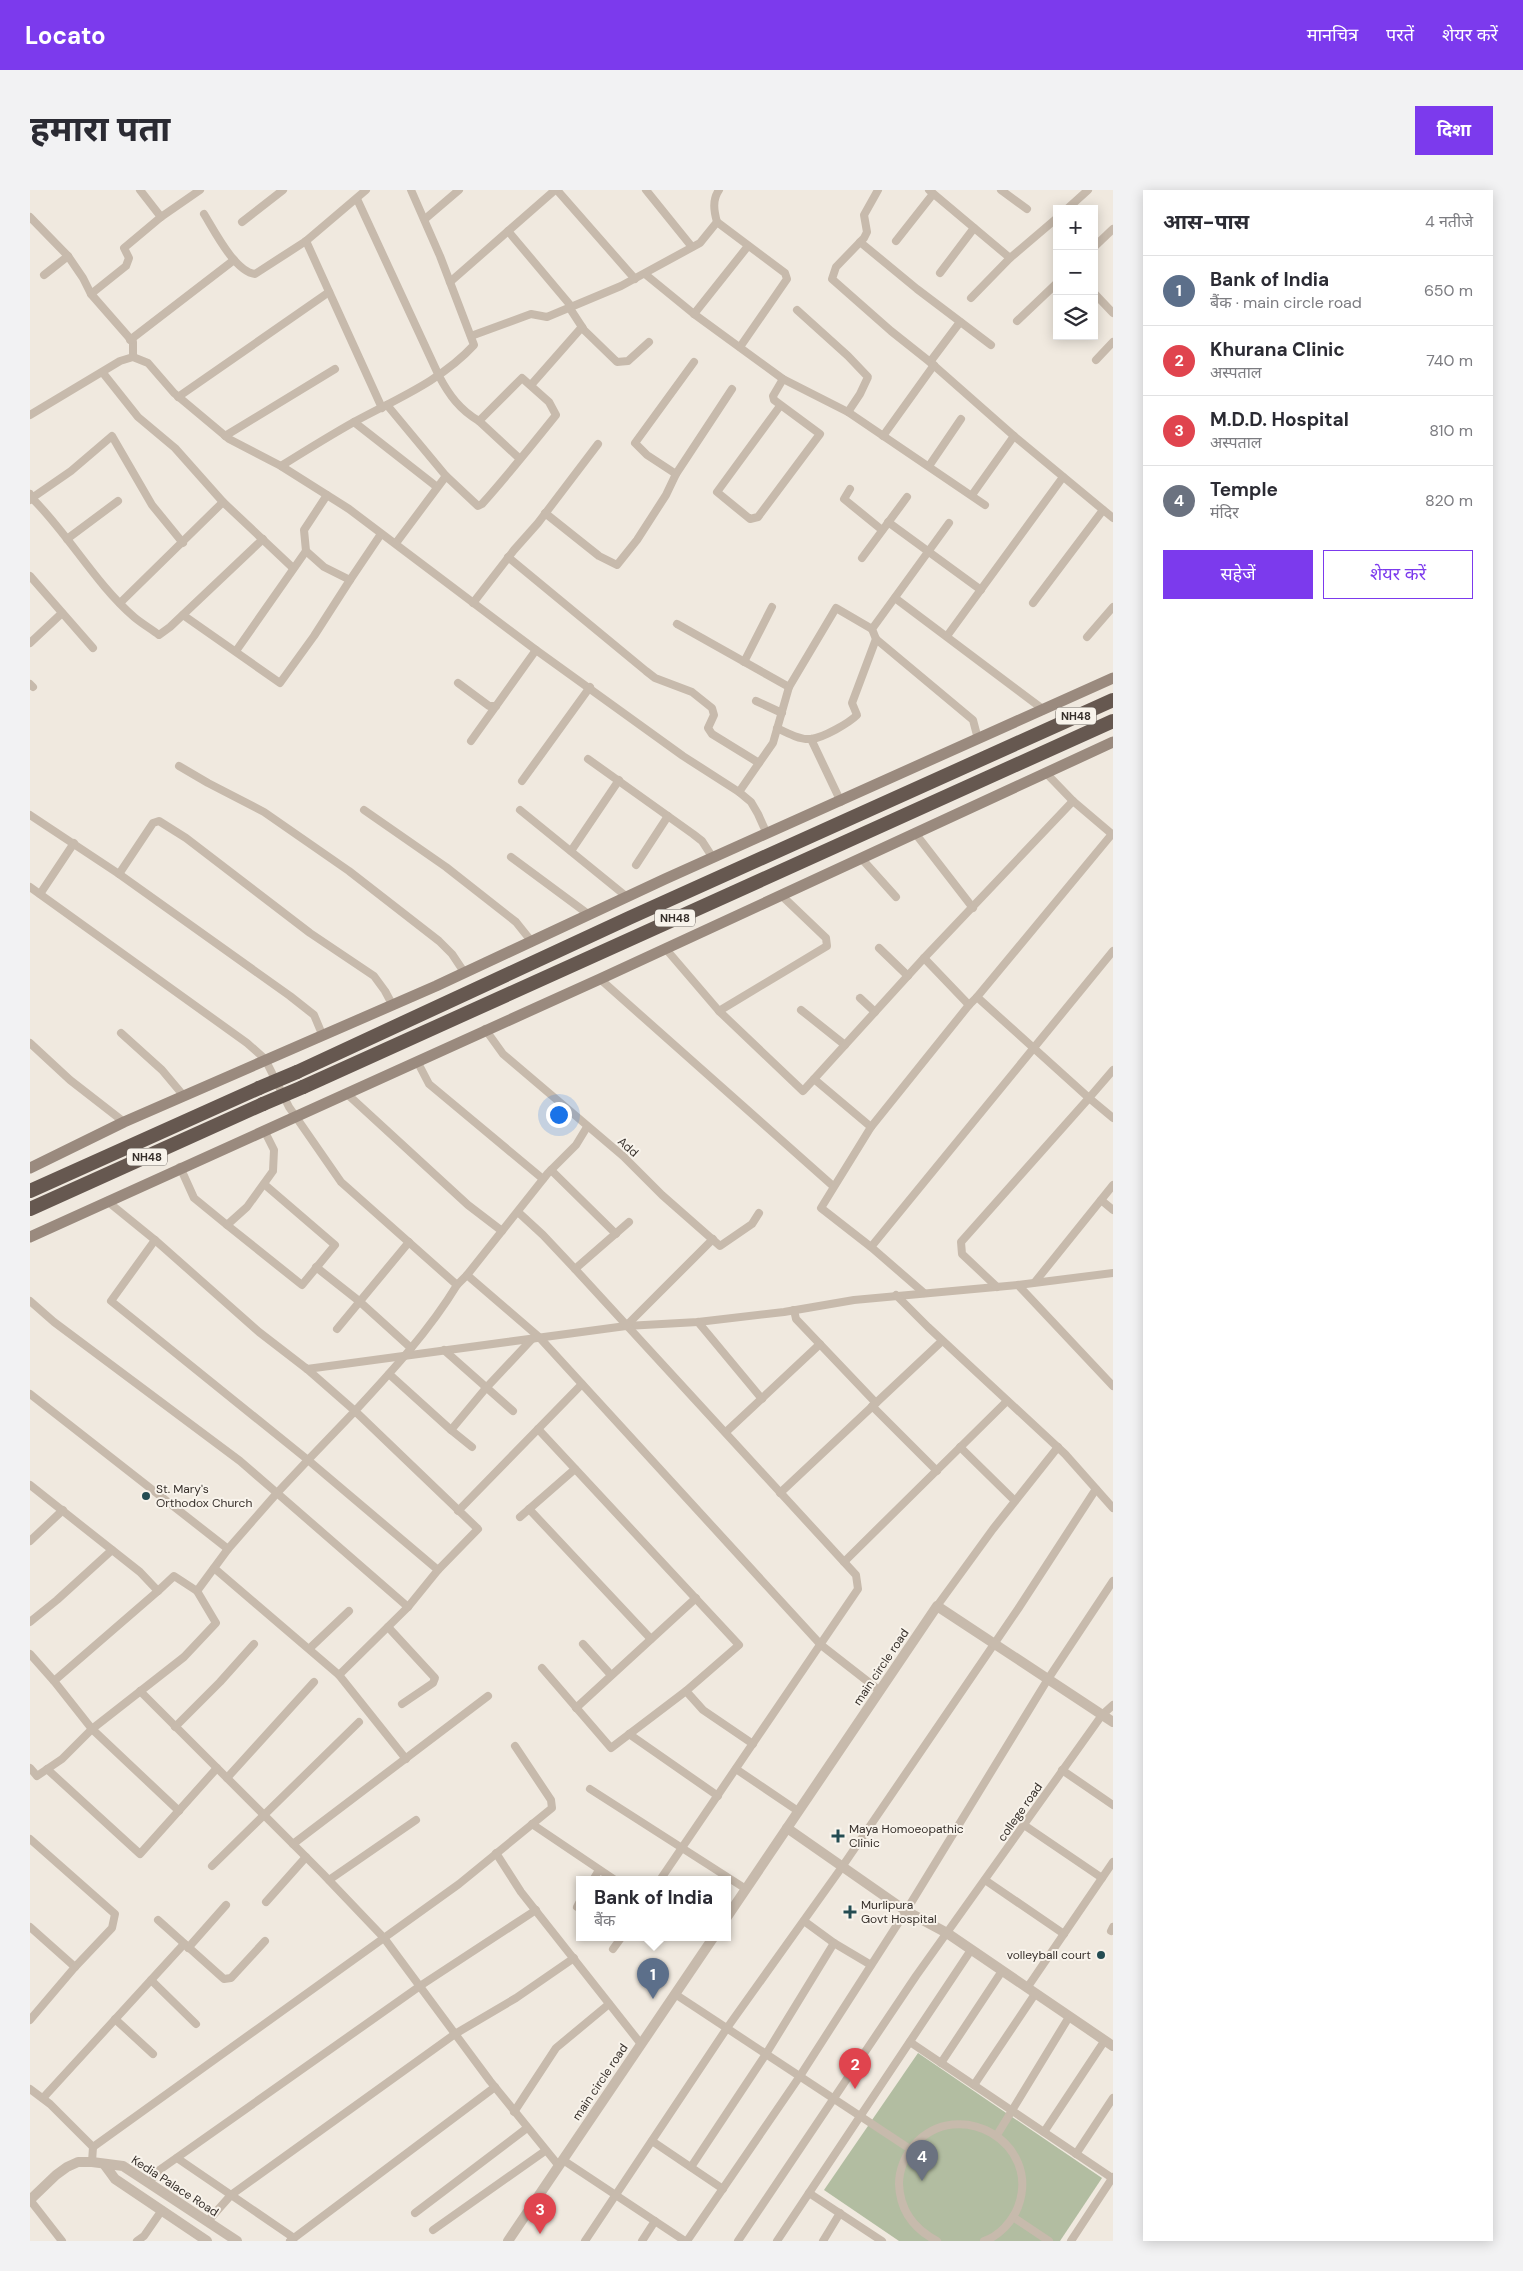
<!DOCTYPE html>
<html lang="hi">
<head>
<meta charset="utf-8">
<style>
	body { margin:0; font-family:"DM Sans","Noto Sans Devanagari",sans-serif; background:#f2f2f3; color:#2b2b33 }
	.controls { position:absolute; right:15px; top:15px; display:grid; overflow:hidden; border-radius:0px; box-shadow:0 2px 12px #0003 }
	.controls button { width:45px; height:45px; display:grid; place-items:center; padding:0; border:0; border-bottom:1px solid #e1e1e2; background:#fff; color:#2b2b33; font:25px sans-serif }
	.you { position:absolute; left:528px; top:924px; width:18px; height:18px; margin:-12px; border:4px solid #fff; border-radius:50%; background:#1a73e8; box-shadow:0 0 0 8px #1a73e833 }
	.badge { display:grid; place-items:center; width:32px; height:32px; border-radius:50%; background:#7c3aed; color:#fff; font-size:16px; font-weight:700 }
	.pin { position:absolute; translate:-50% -41px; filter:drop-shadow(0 1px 2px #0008) }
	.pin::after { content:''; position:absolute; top:26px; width:18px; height:15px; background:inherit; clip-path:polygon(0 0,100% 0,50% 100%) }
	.popup { position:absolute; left:546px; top:1686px; width:155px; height:65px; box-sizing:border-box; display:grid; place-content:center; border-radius:0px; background:#fff; filter:drop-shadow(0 1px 4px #0005); font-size:16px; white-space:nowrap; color:#7c7c81 }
	.popup b { font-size:19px; color:#2b2b33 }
	.popup::after { content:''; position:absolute; left:50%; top:100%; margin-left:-10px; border:10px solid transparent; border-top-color:#fff }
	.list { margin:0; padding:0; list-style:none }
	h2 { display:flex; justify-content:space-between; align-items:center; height:65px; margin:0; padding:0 20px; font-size:21px }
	h2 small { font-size:16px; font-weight:400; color:#7c7c81 }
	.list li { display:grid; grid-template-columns:32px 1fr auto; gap:15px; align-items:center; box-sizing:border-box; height:70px; padding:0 20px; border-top:1px solid #e1e1e2 }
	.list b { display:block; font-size:19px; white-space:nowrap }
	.list p { margin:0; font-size:16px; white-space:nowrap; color:#7c7c81 }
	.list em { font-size:16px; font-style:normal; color:#7c7c81 }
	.actions { display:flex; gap:10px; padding:15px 20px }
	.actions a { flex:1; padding:11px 0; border:1px solid #7c3aed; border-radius:0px; text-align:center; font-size:18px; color:#7c3aed }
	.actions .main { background:#7c3aed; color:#fff }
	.icon { flex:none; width:28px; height:28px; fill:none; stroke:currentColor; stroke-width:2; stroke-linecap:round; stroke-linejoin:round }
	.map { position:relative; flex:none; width:1083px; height:2051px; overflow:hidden; border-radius:0px }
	header { display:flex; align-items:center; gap:30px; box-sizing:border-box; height:70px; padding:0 25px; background:#7c3aed; color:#fff }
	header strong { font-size:24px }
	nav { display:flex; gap:28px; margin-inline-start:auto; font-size:18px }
	.intro { display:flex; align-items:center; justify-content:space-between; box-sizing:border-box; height:120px; padding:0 30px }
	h1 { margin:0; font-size:35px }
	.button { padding:12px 22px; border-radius:0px; background:#7c3aed; color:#fff; font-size:18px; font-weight:700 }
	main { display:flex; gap:30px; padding:0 30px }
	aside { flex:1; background:#fff; border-radius:0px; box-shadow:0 2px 12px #0003 }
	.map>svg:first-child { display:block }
	.green { fill:#b2bda1 }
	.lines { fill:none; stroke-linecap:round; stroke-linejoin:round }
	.minor { stroke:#c7baac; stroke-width:8 }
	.tertiary { stroke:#c7baac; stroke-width:10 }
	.secondary { stroke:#9a8a7e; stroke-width:11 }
	.trunk { stroke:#665850; stroke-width:14 }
	.trunk-bridge { stroke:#665850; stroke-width:14 }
	.poi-dot { fill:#244c52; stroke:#f8f3eb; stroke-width:2 }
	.labels { text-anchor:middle; stroke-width:4; stroke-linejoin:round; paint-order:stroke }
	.shield { fill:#f8f3eb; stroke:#706a64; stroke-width:1 }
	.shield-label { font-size:11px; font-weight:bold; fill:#362f2a }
	.street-label { font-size:12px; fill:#362f2a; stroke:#f8f3eb }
	.poi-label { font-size:12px; fill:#362f2a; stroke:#f8f3eb; text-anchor:start }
</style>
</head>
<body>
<header>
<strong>Locato</strong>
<nav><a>मानचित्र</a><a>परतें</a><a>शेयर करें</a></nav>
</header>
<div class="intro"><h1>हमारा पता</h1><a class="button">दिशा</a></div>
<main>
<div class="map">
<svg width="1083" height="2051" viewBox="0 0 1083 2051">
	<rect width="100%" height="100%" fill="#f0e9df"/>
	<!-- green -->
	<path class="green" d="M 888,1863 L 1072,1988 L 1030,2051 L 869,2051 L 794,2000 Z"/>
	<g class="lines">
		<!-- minor -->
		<g class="minor">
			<path d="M 110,0 L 131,27"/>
			<path d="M 527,0 L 605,89"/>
			<path d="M 616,0 L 662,57"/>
			<path d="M 848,0 L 834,25 L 837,42 L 834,48 L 806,77 L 802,89 L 861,141 L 900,172 L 984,246 L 1083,328"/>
			<path d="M 899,0 L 980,68"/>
			<path d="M 971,0 L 997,19"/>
			<path d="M 327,9 L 409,186 C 419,205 430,220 449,231"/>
			<path d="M 1037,19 L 1058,0"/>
			<path d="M 174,24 C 184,40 205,82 225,84 L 276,51 L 336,0"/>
			<path d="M 0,27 L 38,66 L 53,88 L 61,104 L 103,152 L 103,167"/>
			<path d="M 395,29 L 429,0"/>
			<path d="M 212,32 L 253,0"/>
			<path d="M 687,32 L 755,83 L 757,89 L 710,157"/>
			<path d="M 478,41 L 541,116"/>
			<path d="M 276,51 L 352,218"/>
			<path d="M 866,51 L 903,4"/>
			<path d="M 830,52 L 887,99 L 961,155"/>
			<path d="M 1064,57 L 1083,39"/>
			<path d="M 910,83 L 944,38"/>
			<path d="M 615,84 L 664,124 L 753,189 L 818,222 L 955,315"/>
			<path d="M 14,85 L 38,66"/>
			<path d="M 420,92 L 525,0"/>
			<path d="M 1064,103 L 1083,123"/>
			<path d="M 61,104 L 96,76 L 99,68 L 94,58 L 131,27 L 170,0"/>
			<path d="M 941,108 L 980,68 L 1027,28"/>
			<path d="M 539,117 L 554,140 L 587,172 L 598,171 L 619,152"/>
			<path d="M 767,120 L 818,166 L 838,187 L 830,204 L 818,222"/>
			<path d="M 664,124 L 718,56"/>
			<path d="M 987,131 L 1027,93"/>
			<path d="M 441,146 L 501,124 L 517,127 L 591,96 L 670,53 L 687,32 C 684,21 682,10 689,0"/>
			<path d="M 100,150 L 204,70"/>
			<path d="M 1066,170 L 1083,152"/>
			<path d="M 900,172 L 930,132"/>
			<path d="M 73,183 L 108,227 L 145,258 L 193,312 L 263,378"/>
			<path d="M 501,195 L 552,137"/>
			<path d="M 148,207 L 299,102"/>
			<path d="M 357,215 L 416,286"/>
			<path d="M 750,216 L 687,302 L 720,329 L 728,327 L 790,244 L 744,210 L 743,206 L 753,189"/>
			<path d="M 0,225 L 90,171 L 103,167 L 118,173 L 144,203 L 199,249 L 251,276 L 319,319 L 506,460 L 653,566 L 709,602 L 721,612 L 728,624 L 737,644"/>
			<path d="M 324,232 L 407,297"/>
			<path d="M 195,246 L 305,179"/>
			<path d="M 853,246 L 904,175"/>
			<path d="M 251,276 C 275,261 299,246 324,232 C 366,209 411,191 444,155 L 410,66 L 381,0"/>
			<path d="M 899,276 L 931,229"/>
			<path d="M 646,284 L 617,265 L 605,253 L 664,172"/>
			<path d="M 820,299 L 814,309 L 852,340"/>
			<path d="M 0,304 L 2,308 L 41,281 L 82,246 L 122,315 L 153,353"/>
			<path d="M 297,305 L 274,340 L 276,361 L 294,377 L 320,390 L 351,344"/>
			<path d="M 942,305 L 984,246"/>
			<path d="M 0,310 L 2,308 C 39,345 65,393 104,427 C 111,433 121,439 129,445 L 140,437 L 233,349"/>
			<path d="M 515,323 L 569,366 L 587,375 L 607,350 L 636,305 L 646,284 L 702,199"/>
			<path d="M 858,332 L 951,400"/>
			<path d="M 919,333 L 842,439 L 846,449 L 943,530 L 948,549"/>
			<path d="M 37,349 L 88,311"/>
			<path d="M 366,353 L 416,286 L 448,316 L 452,314 C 478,285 502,255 526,225 L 519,212 L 492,188 L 449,231 L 490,269"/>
			<path d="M 478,367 L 616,481 L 625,488 L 662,502 L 682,518 L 684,525 L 678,538 L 682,544 L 729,573 L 709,602"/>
			<path d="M 832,368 L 877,307"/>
			<path d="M 0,386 L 63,458"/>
			<path d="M 865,408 L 1014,520"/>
			<path d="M 90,413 L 193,312"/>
			<path d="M 443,413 L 484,360 L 508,333 L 568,254"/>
			<path d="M 1003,413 L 1073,320"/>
			<path d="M 153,425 L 250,493 L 284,446 L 320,390"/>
			<path d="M 647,434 L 759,497"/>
			<path d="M 917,446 L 1033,287"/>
			<path d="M 1057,447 L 1083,417"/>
			<path d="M 0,453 L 32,423"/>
			<path d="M 206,461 L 276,361"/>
			<path d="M 714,472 L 742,417"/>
			<path d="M 428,493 L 459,516 L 466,516"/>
			<path d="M 0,494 L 3,497"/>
			<path d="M 726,511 L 752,523"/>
			<path d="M 747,538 C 757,543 770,550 781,549 C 793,548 819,533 827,525 L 822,513 L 846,449"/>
			<path d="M 781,549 L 811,612"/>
			<path d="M 441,551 L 506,460"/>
			<path d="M 558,569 L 663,644 L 672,651 L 683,668"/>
			<path d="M 729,573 L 743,553 L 759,497 L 806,418 L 842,439"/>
			<path d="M 149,576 L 178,593 L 234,622 L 319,681 L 409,751 L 422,764 L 434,782"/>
			<path d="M 1016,583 L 1043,611 L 1083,645"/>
			<path d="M 492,591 L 560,497"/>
			<path d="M 334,620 L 416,677 L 486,732 L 502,752"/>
			<path d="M 490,620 L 597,707"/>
			<path d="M 0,625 L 89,684 L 260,806 L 284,825 L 292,844"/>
			<path d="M 885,643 L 943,718"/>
			<path d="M 541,661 L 589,590"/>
			<path d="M 481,667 L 558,724"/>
			<path d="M 831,668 L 866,707"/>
			<path d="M 606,675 L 638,626"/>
			<path d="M 89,684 L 123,633 L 129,631 L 156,648 L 280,743 L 344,786 L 355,801 L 362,814"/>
			<path d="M 0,697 L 217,853 L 235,869 L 259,917 L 311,992 L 427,1095 L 437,1085 L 509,1147 L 791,1455 L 850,1501"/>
			<path d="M 10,704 L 44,653"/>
			<path d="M 635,758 L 689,821 L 773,901 L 784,889 L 841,937"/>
			<path d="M 849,758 L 878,786"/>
			<path d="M 894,768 L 939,815"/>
			<path d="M 570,789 L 803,996"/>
			<path d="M 947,807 L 1082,644"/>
			<path d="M 830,808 L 845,822"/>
			<path d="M 771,820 L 815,855"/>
			<path d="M 689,821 L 797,756 L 796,748 L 751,705"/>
			<path d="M 455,839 L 473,864 L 593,966 L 632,1005 L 690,1056 L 722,1034 L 729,1023"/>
			<path d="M 91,843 L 132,880 L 153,905"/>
			<path d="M 0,853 L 40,890 L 94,932"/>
			<path d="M 387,871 L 399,894 L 513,989"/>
			<path d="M 784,889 L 894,768 L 1043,611"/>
			<path d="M 316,903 L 438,1015 L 472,1041"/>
			<path d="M 150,977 L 164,1008 L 197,1035 L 217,1017 L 243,981 L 244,960 L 234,940"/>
			<path d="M 521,980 L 586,1044"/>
			<path d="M 1071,1010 L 1083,1020"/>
			<path d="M 77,1011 L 125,1050 L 229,1142 L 277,1179 L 596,1136 L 668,1132 L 754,1122 L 824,1110 L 988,1095 L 1083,1083"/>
			<path d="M 488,1022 L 513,1045 L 545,1079 L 599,1032"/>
			<path d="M 197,1035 L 272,1095 L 305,1055 L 234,994"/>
			<path d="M 125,1050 L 81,1111 L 278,1270 L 325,1221 L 277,1179"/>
			<path d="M 841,1057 L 1083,761"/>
			<path d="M 286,1077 L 329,1111 L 381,1158"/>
			<path d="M 545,1079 L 826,1385 L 828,1399 L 630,1690"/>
			<path d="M 437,1085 L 518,983 L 546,955 L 557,937"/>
			<path d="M 1005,1092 L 1083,995"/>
			<path d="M 988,1095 L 1083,1196"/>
			<path d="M 967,1097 L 932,1064 L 931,1052 L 1059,908 L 1083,928"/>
			<path d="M 894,1103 L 841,1057 L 791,1018 L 841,937 L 939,815 L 947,807 L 1059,908 L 1083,880"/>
			<path d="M 866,1105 L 898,1137 L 1035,1264 L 1083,1318"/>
			<path d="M 0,1111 L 24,1132 L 210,1271 L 247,1303 L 278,1270 L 408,1380 L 378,1417 L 309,1485"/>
			<path d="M 764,1120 L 766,1129 L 846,1213"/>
			<path d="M 668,1132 L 732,1209"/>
			<path d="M 596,1136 L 683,1049"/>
			<path d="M 307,1139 L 379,1052"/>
			<path d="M 414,1160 L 483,1221"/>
			<path d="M 359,1184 L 421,1240 L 456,1198 L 502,1149"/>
			<path d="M 0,1204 L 198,1359 L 247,1303 L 378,1417"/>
			<path d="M 842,1216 L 907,1281"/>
			<path d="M 508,1239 L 709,1455 L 656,1501 L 673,1520 L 723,1554"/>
			<path d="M 421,1240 L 442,1257"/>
			<path d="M 696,1242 L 790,1154"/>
			<path d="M 930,1257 L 985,1311"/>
			<path d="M 0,1295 L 110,1382 L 128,1401 L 144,1386 L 167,1401 L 198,1359"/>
			<path d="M 750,1303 L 912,1151"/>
			<path d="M 499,1319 L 621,1449"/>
			<path d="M 428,1321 L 552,1194"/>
			<path d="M 490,1327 L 545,1279"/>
			<path d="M 0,1351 L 33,1320"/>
			<path d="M 814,1372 L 977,1211"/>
			<path d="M 184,1378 L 309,1485 L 376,1569"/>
			<path d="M 408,1380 L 448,1339 L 325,1221 C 362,1181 399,1141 427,1095"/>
			<path d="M 907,1416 L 963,1339 L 1028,1257"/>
			<path d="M 0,1432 L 27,1410 L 82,1360"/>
			<path d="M 358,1437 L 405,1488 L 403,1493 L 372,1514"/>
			<path d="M 553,1454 L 581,1485"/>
			<path d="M 280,1458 L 319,1421"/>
			<path d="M 0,1464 L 24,1491 L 62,1539 L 149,1621"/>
			<path d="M 512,1478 L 581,1558 L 656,1501"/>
			<path d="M 24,1491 L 128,1401"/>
			<path d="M 110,1501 L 292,1683 L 354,1748 L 460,1891 L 529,1976"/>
			<path d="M 546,1518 L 666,1408"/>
			<path d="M 145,1537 L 190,1492 L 224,1454"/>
			<path d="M 599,1544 L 688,1606"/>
			<path d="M 0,1578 L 7,1586 L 32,1569 L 62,1539 L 154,1467 L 186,1433 L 167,1401"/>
			<path d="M 17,1579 L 110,1664 L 187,1578"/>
			<path d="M 706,1579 L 768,1621"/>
			<path d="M 1032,1580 L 1083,1615"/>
			<path d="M 197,1588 L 284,1492"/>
			<path d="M 560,1599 L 716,1699"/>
			<path d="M 502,1634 L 585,1690"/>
			<path d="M 994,1635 L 1072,1688"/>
			<path d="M 0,1649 L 85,1724 L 82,1738 L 45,1777 L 0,1830"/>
			<path d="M 263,1654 L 458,1506"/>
			<path d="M 466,1663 L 491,1702 L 611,1854"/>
			<path d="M 182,1676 L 329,1532"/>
			<path d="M 299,1690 L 386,1630"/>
			<path d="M 563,1690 L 569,1680"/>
			<path d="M 955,1690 L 1034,1744"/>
			<path d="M 236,1712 L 276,1667"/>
			<path d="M 547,1717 L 549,1713"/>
			<path d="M 128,1730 L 194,1789 L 201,1788 L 235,1751"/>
			<path d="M 774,1731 L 804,1753 L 841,1775"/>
			<path d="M 0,1737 L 45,1777"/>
			<path d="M 1081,1741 L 1083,1737"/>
			<path d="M 158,1758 L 196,1715"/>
			<path d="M 583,1759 L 591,1748"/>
			<path d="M 121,1790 L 166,1834"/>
			<path d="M 997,1798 L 1083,1672"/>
			<path d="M 645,1804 L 880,1959"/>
			<path d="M 85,1829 L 123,1864"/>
			<path d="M 880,1852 L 1082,1988"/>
			<path d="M 911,1873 L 972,1781"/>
			<path d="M 944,1895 L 1005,1804"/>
			<path d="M 0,1899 L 20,1914 L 63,1957 L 62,1972"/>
			<path d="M 13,1908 L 154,1754"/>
			<path d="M 484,1922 L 526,1858 L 579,1814"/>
			<path d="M 1014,1942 L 1075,1850"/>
			<path d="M 967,1945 L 1039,1827"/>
			<path d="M 622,1951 L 693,1999"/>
			<path d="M 63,1957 L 429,1694 L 522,1618 L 521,1610 L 485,1556"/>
			<path d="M 1046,1964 L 1083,1908"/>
			<path d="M 147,1968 L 264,2048"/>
			<path d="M 533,1970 L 655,2051"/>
			<path d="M 661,1977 L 736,1864 L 804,1753"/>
			<path d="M 119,1993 L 128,1981 L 390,1796 L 506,1720"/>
			<path d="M 779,2003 L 852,2051"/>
			<path d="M 0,2010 L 32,2051"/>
			<path d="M 385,2023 L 497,1938"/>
			<path d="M 983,2027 L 1019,2051"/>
			<path d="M 178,2031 L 201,2005 L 425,1844 L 486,1808 L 544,1768"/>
			<path d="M 403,2040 L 515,1961"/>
			<path d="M 107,2051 L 114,2046 L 132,2020"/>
			<path d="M 260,2051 L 465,1897"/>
			<path d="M 555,2051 L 697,1838 L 812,1677 L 988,1419 L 1066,1299"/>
			<path d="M 612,2051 L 625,2031"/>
			<path d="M 657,2051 L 770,1886 L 876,1721 L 1018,1489 L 1083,1391"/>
			<path d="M 708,2051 L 886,1786 L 1072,1525 L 1083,1515"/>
			<path d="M 747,2051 L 941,1760"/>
			<path d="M 793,2051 L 810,2023"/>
			<path d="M 907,2051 C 884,2039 870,2021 869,1994 C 869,1980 875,1965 884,1955 C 929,1905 1012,1953 988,2017 C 982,2032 969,2046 954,2051"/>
			<path d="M 1041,2051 L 1083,1987"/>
		</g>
		<!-- tertiary -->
		<g class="tertiary">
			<path d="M 757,1638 L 876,1721 L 917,1743 L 1083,1856"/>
			<path d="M 697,1727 L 907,1416 L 1083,1532"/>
			<path d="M 74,1974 L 85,1989 L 177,2051"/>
			<path d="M 0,2010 L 26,1985 L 37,1977 L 48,1972 L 62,1972 L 93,1976 L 207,2051"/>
			<path d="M 478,2051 L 683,1748"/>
		</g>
		<!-- secondary -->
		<g class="secondary">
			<path d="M 0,978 L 94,932 L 406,796 L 635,689 L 1083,488"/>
			<path d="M 0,1047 L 570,789 L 1083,552"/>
		</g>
		<!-- trunk -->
		<g class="trunk">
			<path d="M 267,882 L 599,728 L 1083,510"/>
			<path d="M 273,897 L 1083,531"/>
			<path d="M 0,1001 L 229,898"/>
			<path d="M 0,1019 L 233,914"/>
		</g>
		<!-- trunk-bridge -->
		<g class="trunk-bridge">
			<path d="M 229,898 L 267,882"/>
			<path d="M 233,914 L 273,897"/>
		</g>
	</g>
	<!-- markers -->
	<g class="poi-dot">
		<circle cx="116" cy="1306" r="5"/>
		<path d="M805.5 1638.5h5v5h5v5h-5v5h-5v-5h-5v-5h5z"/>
		<path d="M817.5 1714.5h5v5h5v5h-5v5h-5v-5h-5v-5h5z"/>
		<circle cx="1071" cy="1765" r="5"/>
	</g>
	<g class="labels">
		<!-- shield labels -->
		<g class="shield">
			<rect x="1026" y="517.5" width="40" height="17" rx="4"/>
			<rect x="625" y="719.5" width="40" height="17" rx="4"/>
			<rect x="97" y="958.5" width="40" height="17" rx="4"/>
		</g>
		<g class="shield-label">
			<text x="1046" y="530">NH48</text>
			<text x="645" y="732">NH48</text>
			<text x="117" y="971">NH48</text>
		</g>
		<!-- street labels -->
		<g class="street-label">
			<text transform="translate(598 957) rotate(42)" y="4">Add</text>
			<text transform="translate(851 1477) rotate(-56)" y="4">main circle road</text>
			<text transform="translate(990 1622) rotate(-55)" y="4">college road</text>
			<text transform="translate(570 1892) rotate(-56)" y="4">main circle road</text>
			<text transform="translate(145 1996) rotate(33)" y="4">Kedia Palace Road</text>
		</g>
		<!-- poi labels -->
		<g class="poi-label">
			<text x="126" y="1303">St. Mary's<tspan x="126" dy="14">Orthodox Church</tspan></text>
			<text x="819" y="1643">Maya Homoeopathic<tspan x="819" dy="14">Clinic</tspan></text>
			<text x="831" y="1719">Murlipura<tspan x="831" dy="14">Govt Hospital</tspan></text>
			<text x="1061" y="1769" text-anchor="end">volleyball court</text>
		</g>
	</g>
</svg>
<div class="controls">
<button>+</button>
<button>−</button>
<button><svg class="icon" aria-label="layers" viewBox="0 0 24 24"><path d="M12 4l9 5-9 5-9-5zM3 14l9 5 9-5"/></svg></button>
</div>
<div class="you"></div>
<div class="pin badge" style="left:623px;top:1809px;background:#5c6f8a">1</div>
<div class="popup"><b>Bank of India</b>बैंक</div>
<div class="pin badge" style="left:825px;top:1899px;background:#e0444e">2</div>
<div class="pin badge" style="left:510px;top:2044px;background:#e0444e">3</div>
<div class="pin badge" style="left:892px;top:1991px;background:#6b7280">4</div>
</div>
<aside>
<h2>आस-पास<small>4 नतीजे</small></h2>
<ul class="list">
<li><span class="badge" style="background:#5c6f8a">1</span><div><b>Bank of India</b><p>बैंक · main circle road</p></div><em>650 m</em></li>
<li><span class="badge" style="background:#e0444e">2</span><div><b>Khurana Clinic</b><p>अस्पताल</p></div><em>740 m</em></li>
<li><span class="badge" style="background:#e0444e">3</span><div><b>M.D.D. Hospital</b><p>अस्पताल</p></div><em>810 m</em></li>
<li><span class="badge" style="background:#6b7280">4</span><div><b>Temple</b><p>मंदिर</p></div><em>820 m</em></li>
</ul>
<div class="actions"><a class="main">सहेजें</a><a>शेयर करें</a></div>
</aside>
</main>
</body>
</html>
